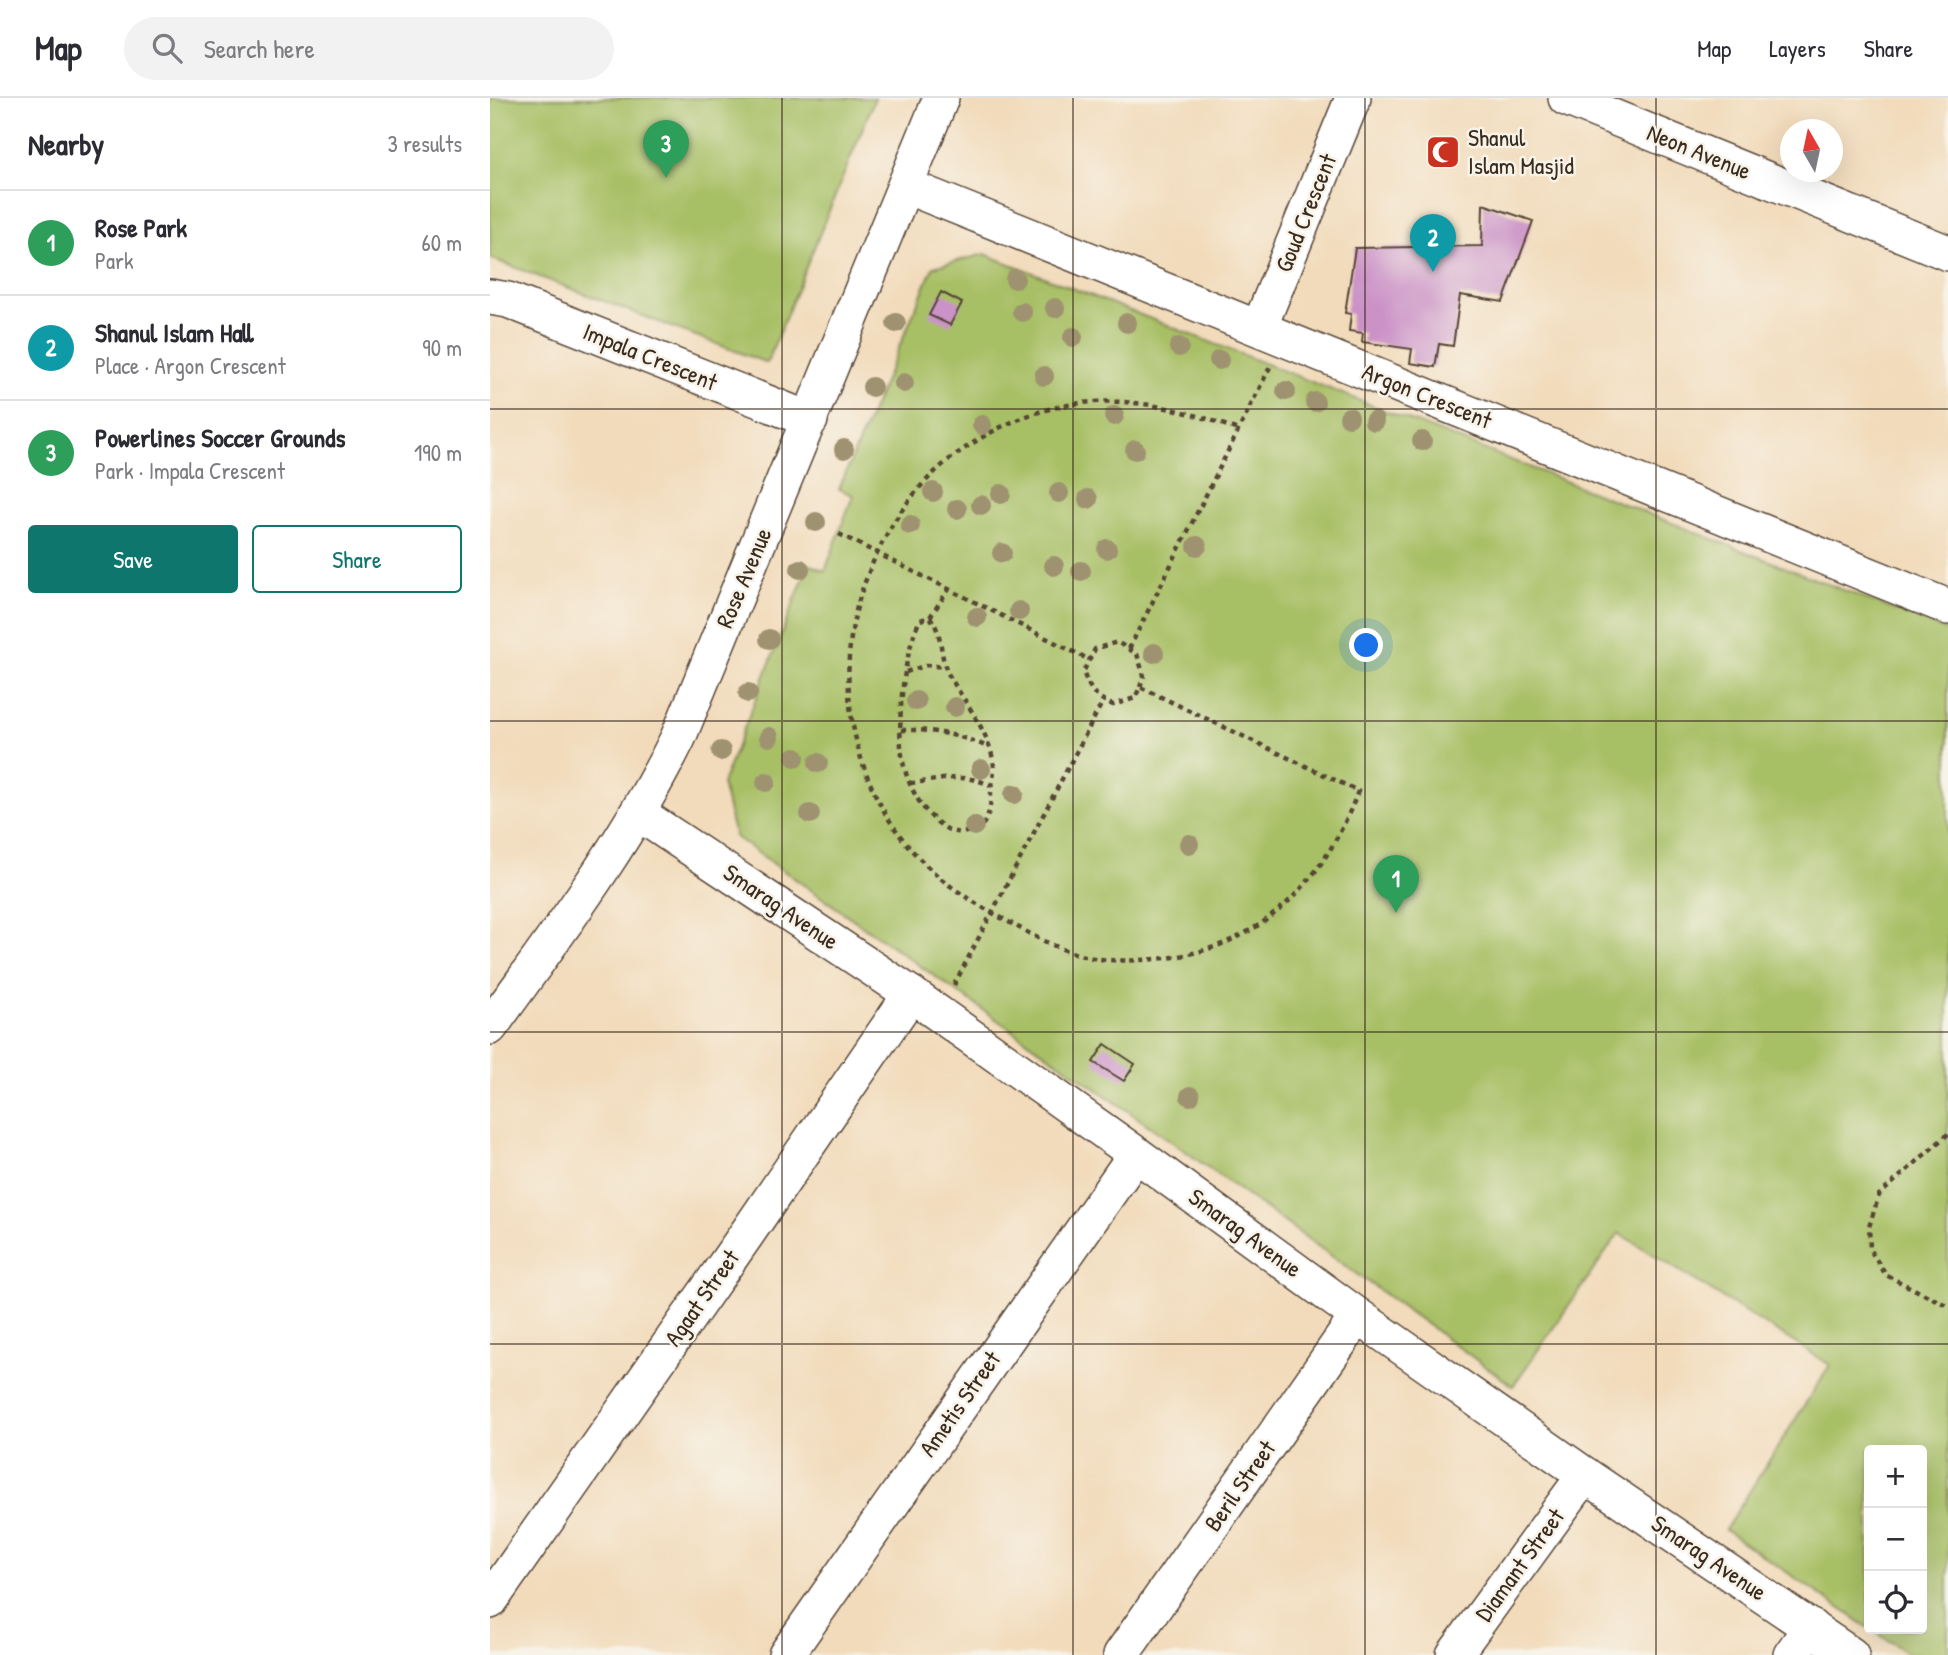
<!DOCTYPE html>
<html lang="en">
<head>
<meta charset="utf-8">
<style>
	body { margin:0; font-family:"Patrick Hand",sans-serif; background:#f2f2f3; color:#2b2b33 }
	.controls { position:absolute; right:21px; bottom:21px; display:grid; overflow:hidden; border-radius:7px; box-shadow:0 7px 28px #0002 }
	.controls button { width:63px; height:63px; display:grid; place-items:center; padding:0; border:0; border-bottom:2px solid #e1e1e2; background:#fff; color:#2b2b33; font:35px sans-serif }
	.compass { position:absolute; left:1290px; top:21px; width:63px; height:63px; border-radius:50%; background:#fff; box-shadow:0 7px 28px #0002; rotate:351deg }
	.you { position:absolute; left:877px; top:548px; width:24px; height:24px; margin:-18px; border:5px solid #fff; border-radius:50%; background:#1a73e8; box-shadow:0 0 0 10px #1a73e833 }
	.badge { display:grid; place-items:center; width:46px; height:46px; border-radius:50%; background:#0f766e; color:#fff; font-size:23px; font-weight:700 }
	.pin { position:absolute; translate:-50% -58px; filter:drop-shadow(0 2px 4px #0008) }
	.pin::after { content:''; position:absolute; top:37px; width:24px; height:21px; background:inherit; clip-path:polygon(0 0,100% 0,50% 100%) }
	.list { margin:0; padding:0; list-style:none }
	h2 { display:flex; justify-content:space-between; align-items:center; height:91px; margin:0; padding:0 28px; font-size:30px }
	h2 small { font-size:23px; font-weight:400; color:#7c7c81 }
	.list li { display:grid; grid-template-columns:46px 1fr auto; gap:21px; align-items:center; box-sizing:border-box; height:105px; padding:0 28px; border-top:2px solid #e1e1e2 }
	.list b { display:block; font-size:26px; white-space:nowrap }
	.list p { margin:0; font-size:23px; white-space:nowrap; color:#7c7c81 }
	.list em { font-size:23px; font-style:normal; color:#7c7c81 }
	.actions { display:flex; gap:14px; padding:21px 28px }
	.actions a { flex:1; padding:16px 0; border:2px solid #0f766e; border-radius:7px; text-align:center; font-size:24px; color:#0f766e }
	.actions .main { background:#0f766e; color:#fff }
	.icon { flex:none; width:38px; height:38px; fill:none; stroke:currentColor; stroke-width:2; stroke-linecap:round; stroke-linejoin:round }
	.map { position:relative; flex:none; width:1458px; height:1557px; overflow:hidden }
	header { display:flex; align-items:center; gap:42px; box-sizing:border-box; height:98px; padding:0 35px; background:#fff; border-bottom:2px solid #e1e1e2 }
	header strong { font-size:33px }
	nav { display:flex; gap:38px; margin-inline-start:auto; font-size:24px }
	.search { width:490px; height:63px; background:#f2f2f3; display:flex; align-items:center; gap:18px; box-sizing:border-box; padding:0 24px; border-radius:38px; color:#7c7c81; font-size:26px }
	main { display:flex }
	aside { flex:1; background:#fff }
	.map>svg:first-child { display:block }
	.green { fill:#a7bf65; stroke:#717442; stroke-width:2 }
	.building { fill:#cb92c7 }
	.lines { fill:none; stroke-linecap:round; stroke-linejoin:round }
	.minor-casing { stroke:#564536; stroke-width:38 }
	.path { stroke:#564536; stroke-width:4.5; stroke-dasharray:5 5; stroke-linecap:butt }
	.minor { stroke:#fff; stroke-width:35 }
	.tree { fill:#9f9270 }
	.grid { fill:none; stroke:#3b2a1e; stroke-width:2; stroke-opacity:0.55 }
	.labels { text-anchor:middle; stroke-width:5; stroke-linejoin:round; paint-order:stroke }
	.poi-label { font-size:24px; fill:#3b2a1e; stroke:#f7f3e8; text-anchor:start }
	.street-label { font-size:24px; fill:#3b2a1e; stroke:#f7f3e8 }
</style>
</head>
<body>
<header>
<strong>Map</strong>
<div class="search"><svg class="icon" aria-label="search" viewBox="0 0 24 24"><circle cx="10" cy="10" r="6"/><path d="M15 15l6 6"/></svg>Search here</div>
<nav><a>Map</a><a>Layers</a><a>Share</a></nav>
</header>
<main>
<aside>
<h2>Nearby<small>3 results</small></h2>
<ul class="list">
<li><span class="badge" style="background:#2e9e5b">1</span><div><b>Rose Park</b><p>Park</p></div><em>60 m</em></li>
<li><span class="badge" style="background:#0f9aa8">2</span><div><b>Shanul Islam Hall</b><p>Place · Argon Crescent</p></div><em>90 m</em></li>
<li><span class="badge" style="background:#2e9e5b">3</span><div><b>Powerlines Soccer Grounds</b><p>Park · Impala Crescent</p></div><em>190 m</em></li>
</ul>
<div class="actions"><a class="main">Save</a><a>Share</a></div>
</aside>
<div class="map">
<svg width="1458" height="1557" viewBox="0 0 1458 1557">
	<rect width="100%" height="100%" fill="#f7f3e8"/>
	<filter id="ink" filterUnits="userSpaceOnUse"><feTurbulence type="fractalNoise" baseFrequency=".0143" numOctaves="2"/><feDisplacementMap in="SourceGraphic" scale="14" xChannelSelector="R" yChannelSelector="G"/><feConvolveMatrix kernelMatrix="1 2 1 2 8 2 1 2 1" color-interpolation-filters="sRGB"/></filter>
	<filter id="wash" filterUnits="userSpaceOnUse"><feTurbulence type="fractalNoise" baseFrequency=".00686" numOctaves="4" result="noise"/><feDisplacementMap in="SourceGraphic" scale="28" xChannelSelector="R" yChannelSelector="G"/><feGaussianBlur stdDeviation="1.57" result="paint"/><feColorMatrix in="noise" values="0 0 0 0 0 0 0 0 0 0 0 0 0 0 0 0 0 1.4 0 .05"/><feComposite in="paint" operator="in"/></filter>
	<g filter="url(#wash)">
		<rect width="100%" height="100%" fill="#f2dbbb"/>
		<!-- green -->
		<g class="green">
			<path d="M 0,0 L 385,0 L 277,265 L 0,160 Z"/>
			<path d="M 495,156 L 1458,533 L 1458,1557 L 1420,1557 L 1381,1531 L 1432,1531 L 1432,1352 L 1379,1352 L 1379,1530 L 1235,1432 L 1340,1267 L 1129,1135 L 1023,1288 L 681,1043 L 245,739 L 232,686 L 319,466 L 335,473 L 363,397 L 349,391 L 443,169 Z"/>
		</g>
		<g id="blocks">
			<!-- building -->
			<g class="building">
				<path d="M 993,106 L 1043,123 L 1013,204 L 970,197 L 963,248 L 949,246 L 945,269 L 920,265 L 922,251 L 872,244 L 873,235 L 859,233 L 861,216 L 855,215 L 865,150 L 992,148 Z"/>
				<path d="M 451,194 L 472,205 L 460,227 L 439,217 Z"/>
				<path d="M 615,946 L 645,966 L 634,983 L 603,964 Z"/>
			</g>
		</g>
	</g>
	<g filter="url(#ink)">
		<use href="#blocks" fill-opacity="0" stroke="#564536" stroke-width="2"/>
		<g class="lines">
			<!-- minor casing -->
			<g class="minor-casing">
				<g id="minor">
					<path d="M 1076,0 L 1458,155"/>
					<path d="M 416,88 L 1458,509"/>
					<path d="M 0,199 L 18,202 L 320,322"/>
					<path d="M 769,230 L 863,0"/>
					<path d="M 148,715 L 421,896 L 646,1056 L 868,1218 L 1095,1377 L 1361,1557"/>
					<path d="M 0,929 C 67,836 137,744 188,640 L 451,0"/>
					<path d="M 0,1503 L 256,1137 L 421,896"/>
					<path d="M 296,1557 L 646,1056"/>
					<path d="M 631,1557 L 868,1218"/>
					<path d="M 964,1557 L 1095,1377"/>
					<path d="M 1301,1557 L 1321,1529"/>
				</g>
			</g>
			<!-- path -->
			<g class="path">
				<path d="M 349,436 L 600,562"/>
				<path d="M 440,519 C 455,539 448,559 460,579 C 476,606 501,636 504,669 C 504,677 502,687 501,695 C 501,706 499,722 490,729 C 482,735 468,736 459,732 C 436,720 420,693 414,668 C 405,631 413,556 430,522 Z"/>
				<path d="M 440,519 L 459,491"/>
				<path d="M 639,551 L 781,267"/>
				<path d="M 416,574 L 437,567 L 454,569"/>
				<path d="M 650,589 L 654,578 L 647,556 L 627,544 L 605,551 L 593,574 C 601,593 603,598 623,607 L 645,600 L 650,589 L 868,693 C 834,786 768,853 666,861 C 642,863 618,864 594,858 C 566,851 542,837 517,823 C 487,807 456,788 432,763 C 361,692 340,576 375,484 C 393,435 422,389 464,358 C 557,290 644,291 748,332"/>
				<path d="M 411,632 C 442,631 470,637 498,649"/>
				<path d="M 420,685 C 453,683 471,673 502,688"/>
				<path d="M 464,887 L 613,603"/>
				<path d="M 1458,1036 L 1389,1097 L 1379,1129 L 1380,1152 L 1396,1177 L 1458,1208"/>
			</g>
			<!-- minor -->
			<use href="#minor" class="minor"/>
		</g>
		<!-- trees -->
		<g class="tree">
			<circle cx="525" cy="181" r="10"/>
			<circle cx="565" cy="210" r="10"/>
			<circle cx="532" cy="214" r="10"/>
			<circle cx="406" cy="225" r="10"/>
			<circle cx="637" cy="225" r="10"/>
			<circle cx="583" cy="239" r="10"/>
			<circle cx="689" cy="249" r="10"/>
			<circle cx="729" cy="262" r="10"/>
			<circle cx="554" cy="278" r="10"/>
			<circle cx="414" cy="285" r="10"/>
			<circle cx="382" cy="289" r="10"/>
			<circle cx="796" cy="293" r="10"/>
			<circle cx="825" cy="304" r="10"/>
			<circle cx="624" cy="318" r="10"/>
			<circle cx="859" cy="319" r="10"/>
			<circle cx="884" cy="323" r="10"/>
			<circle cx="492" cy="327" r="10"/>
			<circle cx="932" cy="343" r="10"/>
			<circle cx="354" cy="351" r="10"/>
			<circle cx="645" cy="352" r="10"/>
			<circle cx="443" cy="394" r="10"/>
			<circle cx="569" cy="395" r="10"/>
			<circle cx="511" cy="396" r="10"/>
			<circle cx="598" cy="401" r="10"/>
			<circle cx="491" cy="407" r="10"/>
			<circle cx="467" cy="411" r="10"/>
			<circle cx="326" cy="424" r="10"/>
			<circle cx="420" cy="427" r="10"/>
			<circle cx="707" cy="448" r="10"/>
			<circle cx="617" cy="451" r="10"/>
			<circle cx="512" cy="455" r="10"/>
			<circle cx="564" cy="468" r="10"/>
			<circle cx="310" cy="471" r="10"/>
			<circle cx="591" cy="473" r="10"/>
			<circle cx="529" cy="513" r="10"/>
			<circle cx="487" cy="519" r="10"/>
			<circle cx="279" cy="541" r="10"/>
			<circle cx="664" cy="555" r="10"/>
			<circle cx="258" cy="595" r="10"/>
			<circle cx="426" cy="603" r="10"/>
			<circle cx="465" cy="609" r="10"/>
			<circle cx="279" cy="639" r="10"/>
			<circle cx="231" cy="653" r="10"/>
			<circle cx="305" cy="659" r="10"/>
			<circle cx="328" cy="665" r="10"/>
			<circle cx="491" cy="671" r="10"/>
			<circle cx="276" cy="684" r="10"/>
			<circle cx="524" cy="696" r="10"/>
			<circle cx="320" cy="716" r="10"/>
			<circle cx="484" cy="728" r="10"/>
			<circle cx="699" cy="746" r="10"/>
			<circle cx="700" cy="998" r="10"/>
		</g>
	</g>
	<!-- grid -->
	<path class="grid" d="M 292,0 L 292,1557M 583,0 L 583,1557M 875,0 L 875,1557M 1166,0 L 1166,1557M 0,311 L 1458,311M 0,623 L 1458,623M 0,934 L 1458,934M 0,1246 L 1458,1246"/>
	<!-- icons -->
	<defs>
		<g id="mosque-square" transform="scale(1.75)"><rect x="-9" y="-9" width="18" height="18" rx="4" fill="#c8321e" stroke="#f7f3e8"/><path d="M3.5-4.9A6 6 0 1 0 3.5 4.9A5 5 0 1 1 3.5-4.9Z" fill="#fff"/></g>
	</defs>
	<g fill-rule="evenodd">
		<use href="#mosque-square" x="953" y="54"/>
	</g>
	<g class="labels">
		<!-- poi labels -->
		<g class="poi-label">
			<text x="978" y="48">Shanul<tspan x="978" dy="28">Islam Masjid</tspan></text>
		</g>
		<!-- street labels -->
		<g class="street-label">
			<text transform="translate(1209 54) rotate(22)" y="8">Neon Avenue</text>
			<text transform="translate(816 115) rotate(-68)" y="8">Goud Crescent</text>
			<text transform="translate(160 259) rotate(22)" y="8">Impala Crescent</text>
			<text transform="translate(937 298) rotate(22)" y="8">Argon Crescent</text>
			<text transform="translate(254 480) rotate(-67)" y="8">Rose Avenue</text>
			<text transform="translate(291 809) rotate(34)" y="8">Smarag Avenue</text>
			<text transform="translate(755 1135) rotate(36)" y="8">Smarag Avenue</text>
			<text transform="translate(212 1200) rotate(-55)" y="8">Agaat Street</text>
			<text transform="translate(470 1306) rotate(-55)" y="8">Ametis Street</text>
			<text transform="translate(750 1388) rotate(-55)" y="8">Beril Street</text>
			<text transform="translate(1219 1460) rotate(34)" y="8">Smarag Avenue</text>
			<text transform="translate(1030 1467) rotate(-54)" y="8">Diamant Street</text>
		</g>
	</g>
</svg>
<div class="controls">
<button>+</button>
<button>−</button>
<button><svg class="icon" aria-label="locate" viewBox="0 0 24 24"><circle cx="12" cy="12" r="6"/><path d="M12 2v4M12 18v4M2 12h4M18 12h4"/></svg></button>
</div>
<svg class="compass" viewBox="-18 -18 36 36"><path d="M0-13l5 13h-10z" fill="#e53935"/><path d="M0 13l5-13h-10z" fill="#7c7c81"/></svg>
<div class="you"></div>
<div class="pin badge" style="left:906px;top:815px;background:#2e9e5b">1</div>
<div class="pin badge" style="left:943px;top:174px;background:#0f9aa8">2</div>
<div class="pin badge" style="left:176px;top:80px;background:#2e9e5b">3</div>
</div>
</main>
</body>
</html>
